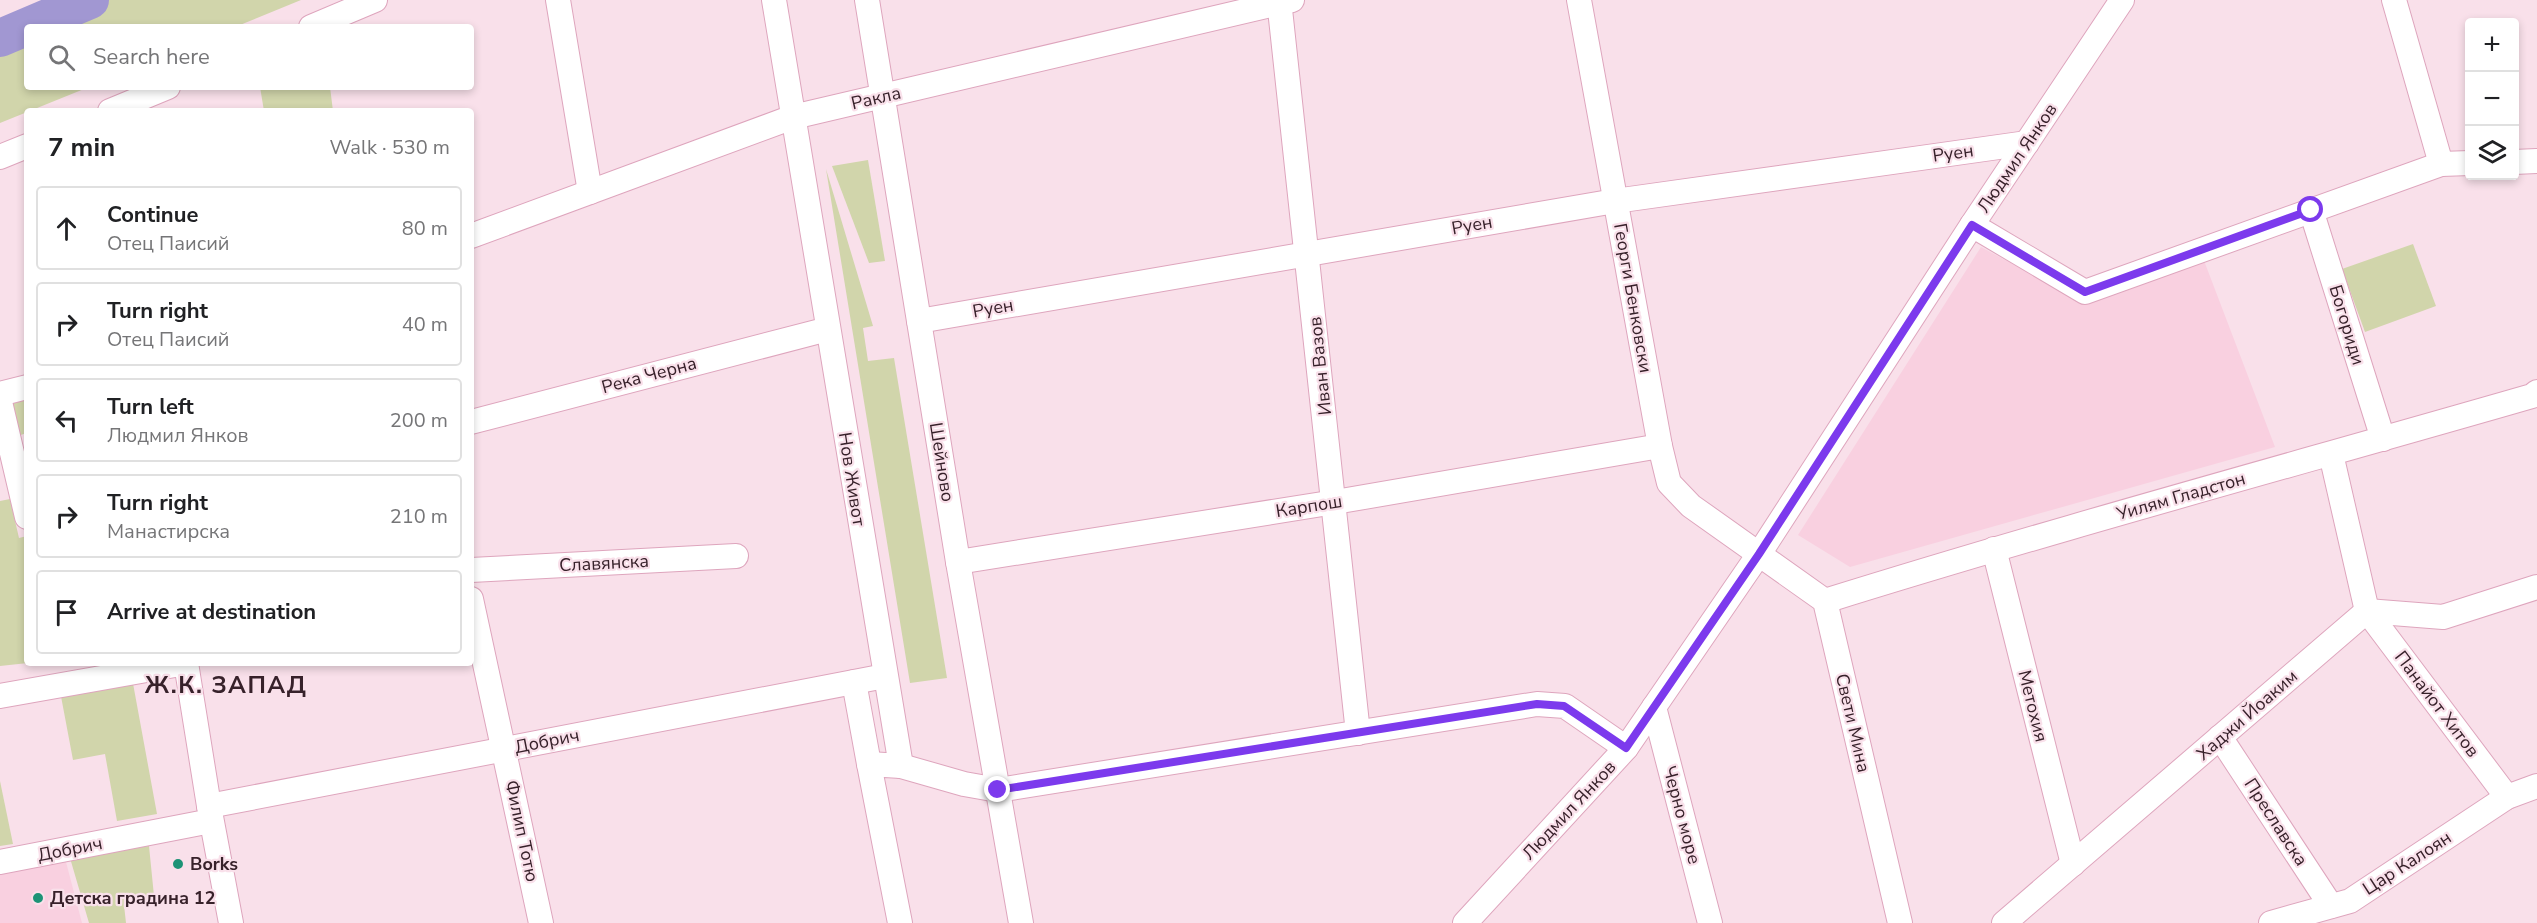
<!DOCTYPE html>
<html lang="en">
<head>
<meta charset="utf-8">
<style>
	body { margin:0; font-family:"Nunito Sans",sans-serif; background:#f2f2f2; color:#202124 }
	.controls { position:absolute; right:18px; top:18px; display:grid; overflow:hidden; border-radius:6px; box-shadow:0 3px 9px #0003 }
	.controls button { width:54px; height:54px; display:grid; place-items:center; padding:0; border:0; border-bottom:2px solid #e0e0e0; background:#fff; color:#202124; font:30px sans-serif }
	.stop { position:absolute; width:18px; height:18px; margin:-14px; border:4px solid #7c3aed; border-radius:50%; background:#fff }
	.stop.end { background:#7c3aed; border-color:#fff; box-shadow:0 2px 6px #0008 }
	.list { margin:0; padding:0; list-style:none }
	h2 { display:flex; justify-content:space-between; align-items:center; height:78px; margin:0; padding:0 24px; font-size:26px }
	h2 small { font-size:20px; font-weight:400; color:#757577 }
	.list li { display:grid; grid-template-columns:39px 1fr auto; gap:18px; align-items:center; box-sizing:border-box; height:84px; margin:0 12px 12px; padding:0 12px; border:2px solid #e0e0e0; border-radius:6px }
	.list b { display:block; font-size:22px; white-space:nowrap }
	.list p { margin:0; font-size:20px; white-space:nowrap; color:#757577 }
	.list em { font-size:20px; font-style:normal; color:#757577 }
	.icon { flex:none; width:33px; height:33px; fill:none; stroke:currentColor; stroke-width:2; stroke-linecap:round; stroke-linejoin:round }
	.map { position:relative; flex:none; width:2537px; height:923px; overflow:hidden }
	.search { position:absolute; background:#fff; box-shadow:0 3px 9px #0003; left:24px; top:24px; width:450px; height:66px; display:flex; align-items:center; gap:15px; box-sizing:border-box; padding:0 21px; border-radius:6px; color:#757577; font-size:22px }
	.panel { position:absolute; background:#fff; box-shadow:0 3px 9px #0003; left:24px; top:108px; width:450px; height:558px; border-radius:6px }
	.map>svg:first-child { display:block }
	.built { fill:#f9d0e0 }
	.green { fill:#d1d5ab }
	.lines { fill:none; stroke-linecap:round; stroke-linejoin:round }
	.river { stroke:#a197d2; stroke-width:38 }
	.minor-casing { stroke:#dea5bd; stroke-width:26 }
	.minor { stroke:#fff; stroke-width:24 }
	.route { stroke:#7c3aed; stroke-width:8 }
	.poi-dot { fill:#1d9376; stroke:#f9e0ea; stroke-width:2 }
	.labels { text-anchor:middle; stroke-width:4.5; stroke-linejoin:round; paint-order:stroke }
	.street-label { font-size:18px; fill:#37212a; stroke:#f9e0ea }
	.poi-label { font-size:18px; font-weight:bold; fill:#37212a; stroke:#f9e0ea; text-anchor:start }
	.district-label { font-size:24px; font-weight:bold; letter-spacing:1.5px; fill:#37212a; stroke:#f9e0ea }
</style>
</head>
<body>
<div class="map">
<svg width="2537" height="923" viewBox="0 0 2537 923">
	<rect width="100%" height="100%" fill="#f9e0ea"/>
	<!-- built -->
	<g class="built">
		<path d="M 1981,247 L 2085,303 L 2203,258 L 2275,447 L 1850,567 L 1798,535 Z"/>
		<path d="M 66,862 L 82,923 L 0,923 L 0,874 Z"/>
	</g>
	<!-- green -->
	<g class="green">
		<path d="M 90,0 L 301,0 L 235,27 L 27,27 L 27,87 L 89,87 L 0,123 L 0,38 Z"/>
		<path d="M 260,87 L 330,87 L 333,111 L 264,111 Z"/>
		<path d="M 868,160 L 885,261 L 869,263 L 832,166 Z"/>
		<path d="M 826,169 L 873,326 L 863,328 L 868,361 L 894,358 L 947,678 L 910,683 Z"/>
		<path d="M 2413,244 L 2436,306 L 2365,332 L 2342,269 Z"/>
		<path d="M 27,394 L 27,433 L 14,437 L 5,399 Z"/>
		<path d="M 10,499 L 19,538 L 27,536 L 28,663 L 0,666 L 0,501 Z"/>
		<path d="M 132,678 L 157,814 L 117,821 L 105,754 L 73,760 L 60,691 Z"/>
		<path d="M 0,781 L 13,844 L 0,846 Z"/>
		<path d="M 149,846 L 154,896 L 124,905 L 126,923 L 89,923 L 70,858 Z"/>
	</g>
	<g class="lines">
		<!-- river -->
		<path class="river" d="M 0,38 L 90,0"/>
		<!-- minor casing -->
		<g class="minor-casing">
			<g id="minor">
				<path d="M 558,0 L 590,192"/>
				<path d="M 774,0 L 901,766 L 869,764 L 900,923"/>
				<path d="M 867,0 L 958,562 L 1021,923"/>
				<path d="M 1279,0 L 1358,733"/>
				<path d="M 1579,0 L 1660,446 L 1669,483 L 1691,506 L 1825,601 L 1900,923"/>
				<path d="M 2394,0 L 2441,164"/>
				<path d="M 311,27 L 375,0"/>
				<path d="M 110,111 L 168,87"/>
				<path d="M 0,157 L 27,146"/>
				<path d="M 2514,162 L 2537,161"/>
				<path d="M 2311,210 L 2383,439"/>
				<path d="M 1972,225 L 2085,292 L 2441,164 L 2470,163"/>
				<path d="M 471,236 L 793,117 L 1292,0"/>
				<path d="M 919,321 L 1615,201 L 2027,143"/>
				<path d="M 0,394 L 27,387"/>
				<path d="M 0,402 L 27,517"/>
				<path d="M 471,422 L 828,329"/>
				<path d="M 2331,454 L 2367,611 L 2507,797"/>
				<path d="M 1994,549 L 2073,864"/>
				<path d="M 958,562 L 1335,502 L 1660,446"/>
				<path d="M 471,570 L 736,556"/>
				<path d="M 471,599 L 541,923"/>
				<path d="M 1825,601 C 2059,528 2296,464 2532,396 L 2537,392"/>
				<path d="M 2367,611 L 2443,617 L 2537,587"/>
				<path d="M 186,663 L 209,806 L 231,923"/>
				<path d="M 854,682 L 869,764"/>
				<path d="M 0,696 L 186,663"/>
				<path d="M 1654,707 L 1710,923"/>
				<path d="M 2220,737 L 2331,906"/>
				<path d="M 901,766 L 964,784 L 998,790 L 1537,704 L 1565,706 L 1626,748"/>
				<path d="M 209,806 L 885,676"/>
				<path d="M 0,862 L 211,821"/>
				<path d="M 1465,923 L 1626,748 L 1759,554 L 1972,225 L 2122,0"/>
				<path d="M 2004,923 L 2367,611"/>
				<path d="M 2271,923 L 2350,901 L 2507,797 L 2537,786"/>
			</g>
		</g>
		<!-- minor -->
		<use href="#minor" class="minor"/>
	</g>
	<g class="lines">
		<!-- route -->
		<path class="route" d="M 998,790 L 1537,704 L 1564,706 L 1626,748 L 1759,554 L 1972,225 L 2085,292 L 2311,210"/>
	</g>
	<!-- markers -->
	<g class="poi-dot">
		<circle cx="178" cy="864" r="6"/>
		<circle cx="38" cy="898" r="6"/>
	</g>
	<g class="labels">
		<!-- street labels -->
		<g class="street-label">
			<text transform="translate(876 98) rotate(-13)" y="6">Ракла</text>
			<text transform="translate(1953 153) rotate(-8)" y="6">Руен</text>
			<text transform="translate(2017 158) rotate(-56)" y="6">Людмил Янков</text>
			<text transform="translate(1472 225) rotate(-10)" y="6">Руен</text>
			<text transform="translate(1633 298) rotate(80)" y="6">Георги Бенковски</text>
			<text transform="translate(993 308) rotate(-10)" y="6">Руен</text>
			<text transform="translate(2347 325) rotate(73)" y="6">Богориди</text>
			<text transform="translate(1320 366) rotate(-96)" y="6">Иван Вазов</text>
			<text transform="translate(649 375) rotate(-15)" y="6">Река Черна</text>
			<text transform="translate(942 462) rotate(81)" y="6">Шейново</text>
			<text transform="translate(852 479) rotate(81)" y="6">Нов Живот</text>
			<text transform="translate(2181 496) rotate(-16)" y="6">Уилям Гладстон</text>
			<text transform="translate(1309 506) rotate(-9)" y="6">Карпош</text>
			<text transform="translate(604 563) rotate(-3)" y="6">Славянска</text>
			<text transform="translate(2437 704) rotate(53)" y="6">Панайот Хитов</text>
			<text transform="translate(2033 706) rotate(76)" y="6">Метохия</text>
			<text transform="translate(2247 715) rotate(-41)" y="6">Хаджи Йоаким</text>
			<text transform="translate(1853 723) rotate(77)" y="6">Свети Мина</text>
			<text transform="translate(547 741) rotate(-11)" y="6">Добрич</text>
			<text transform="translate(1569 810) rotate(-47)" y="6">Людмил Янков</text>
			<text transform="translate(1682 815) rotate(75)" y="6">Черно море</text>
			<text transform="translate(2276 822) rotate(57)" y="6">Преславска</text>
			<text transform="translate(522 831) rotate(78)" y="6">Филип Тотю</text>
			<text transform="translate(70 849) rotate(-11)" y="6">Добрич</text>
			<text transform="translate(2407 863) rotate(-33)" y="6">Цар Калоян</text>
		</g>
		<!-- poi labels -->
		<g class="poi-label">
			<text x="190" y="870">Borks</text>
			<text x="50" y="904">Детска градина 12</text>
		</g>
		<!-- district labels -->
		<g class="district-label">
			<text x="226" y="693">Ж.К. ЗАПАД</text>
		</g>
	</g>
</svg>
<div class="controls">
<button>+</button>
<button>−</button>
<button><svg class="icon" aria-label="layers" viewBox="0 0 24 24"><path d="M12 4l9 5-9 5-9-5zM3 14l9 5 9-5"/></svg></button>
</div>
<div class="stop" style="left:2311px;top:210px"></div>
<div class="stop end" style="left:998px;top:790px"></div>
<div class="search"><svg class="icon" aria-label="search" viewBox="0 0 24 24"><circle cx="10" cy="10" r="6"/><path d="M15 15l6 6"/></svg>Search here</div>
<section class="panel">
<h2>7 min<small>Walk · 530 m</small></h2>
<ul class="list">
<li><svg class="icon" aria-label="ahead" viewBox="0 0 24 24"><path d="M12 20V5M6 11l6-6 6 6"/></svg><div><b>Continue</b><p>Отец Паисий</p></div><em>80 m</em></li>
<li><svg class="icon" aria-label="right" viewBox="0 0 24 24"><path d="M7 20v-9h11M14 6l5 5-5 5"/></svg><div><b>Turn right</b><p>Отец Паисий</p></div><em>40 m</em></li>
<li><svg class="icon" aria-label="left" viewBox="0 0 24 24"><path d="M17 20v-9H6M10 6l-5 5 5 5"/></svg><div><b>Turn left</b><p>Людмил Янков</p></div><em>200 m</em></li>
<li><svg class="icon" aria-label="right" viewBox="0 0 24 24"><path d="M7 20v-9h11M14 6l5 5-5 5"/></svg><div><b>Turn right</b><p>Манастирска</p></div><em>210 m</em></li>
<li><svg class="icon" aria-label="arrive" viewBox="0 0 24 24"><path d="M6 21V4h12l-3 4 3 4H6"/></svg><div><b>Arrive at destination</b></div></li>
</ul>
</section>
</div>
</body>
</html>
